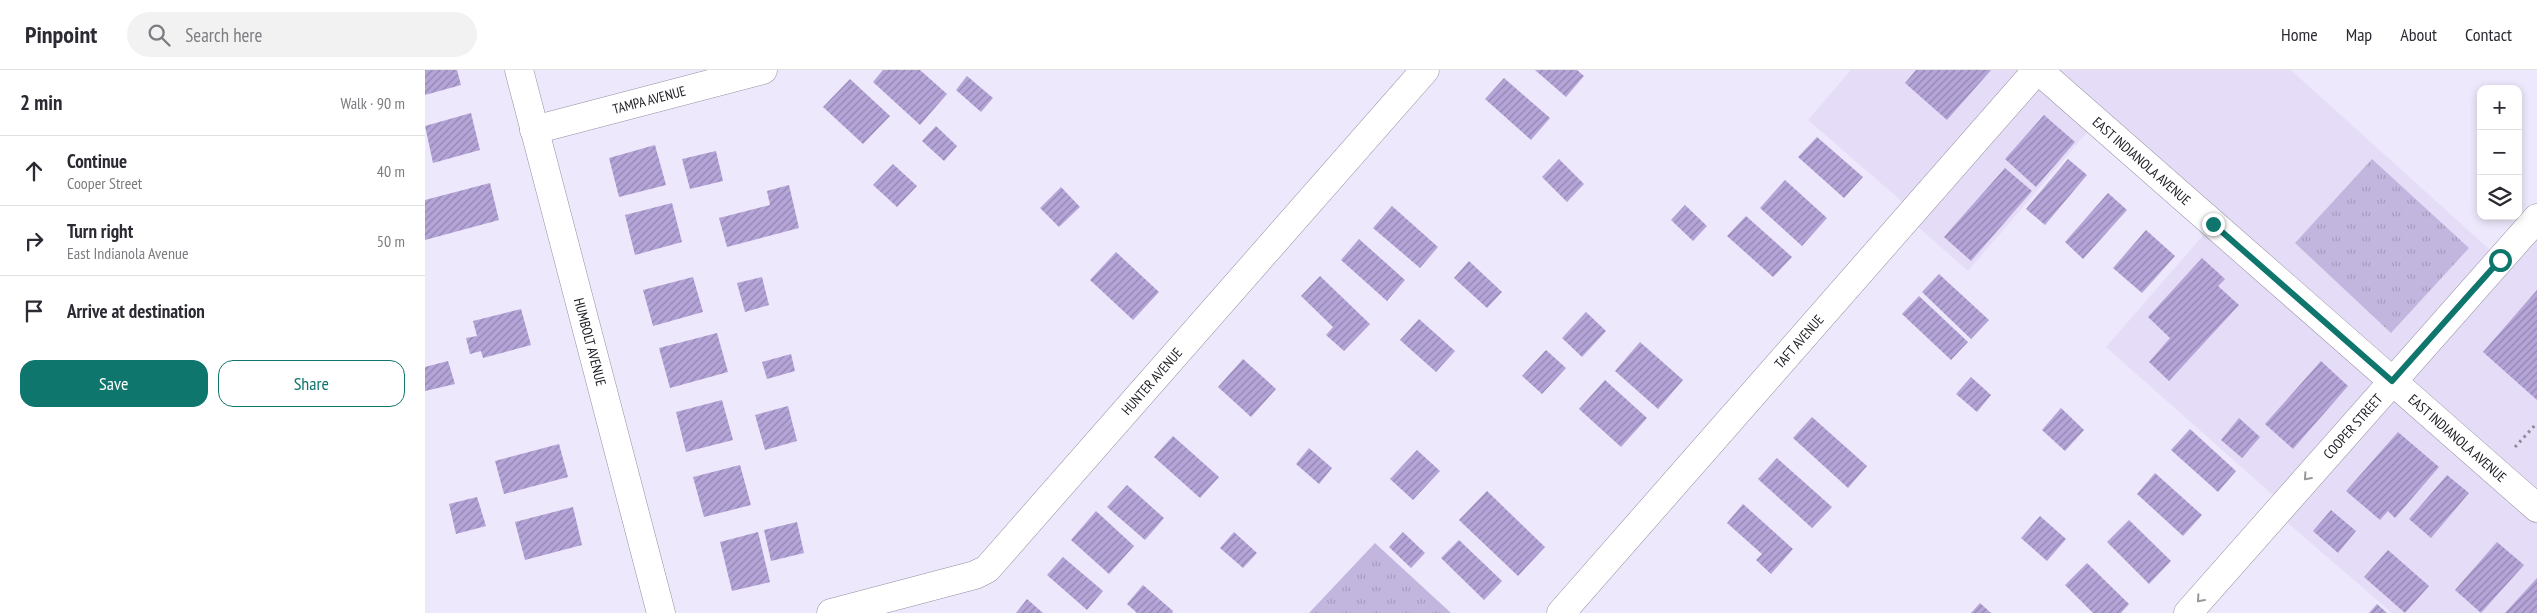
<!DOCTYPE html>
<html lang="en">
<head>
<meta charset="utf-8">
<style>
	body { margin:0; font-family:"PT Sans Narrow",sans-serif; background:#f2f2f3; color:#2b2b33 }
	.controls { position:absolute; right:15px; top:15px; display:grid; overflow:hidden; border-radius:10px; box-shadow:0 2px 8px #0003 }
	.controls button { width:45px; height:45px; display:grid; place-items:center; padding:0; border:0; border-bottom:1px solid #e1e1e2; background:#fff; color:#2b2b33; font:25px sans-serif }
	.stop { position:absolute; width:15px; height:15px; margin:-11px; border:4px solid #0f766e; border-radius:50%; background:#fff }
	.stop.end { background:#0f766e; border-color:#fff; box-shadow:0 1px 5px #0008 }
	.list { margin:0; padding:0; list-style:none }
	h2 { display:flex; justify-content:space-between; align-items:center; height:65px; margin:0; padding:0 20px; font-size:21px }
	h2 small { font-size:16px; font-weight:400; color:#7c7c81 }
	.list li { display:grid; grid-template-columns:32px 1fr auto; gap:15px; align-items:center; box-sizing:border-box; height:70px; padding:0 20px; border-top:1px solid #e1e1e2 }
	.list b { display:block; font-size:19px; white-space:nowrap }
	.list p { margin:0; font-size:16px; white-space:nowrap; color:#7c7c81 }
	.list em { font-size:16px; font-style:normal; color:#7c7c81 }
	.actions { display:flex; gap:10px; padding:15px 20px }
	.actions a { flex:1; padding:11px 0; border:1px solid #0f766e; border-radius:15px; text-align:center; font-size:18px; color:#0f766e }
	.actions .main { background:#0f766e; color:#fff }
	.icon { flex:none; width:28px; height:28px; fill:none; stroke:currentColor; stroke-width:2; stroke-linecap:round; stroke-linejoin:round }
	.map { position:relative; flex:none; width:2112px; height:543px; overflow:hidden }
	header { display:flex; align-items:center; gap:30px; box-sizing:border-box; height:70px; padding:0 25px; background:#fff; border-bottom:1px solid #e1e1e2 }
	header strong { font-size:24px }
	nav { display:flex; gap:28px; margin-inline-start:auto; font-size:18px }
	.search { width:350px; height:45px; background:#f2f2f3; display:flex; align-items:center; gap:12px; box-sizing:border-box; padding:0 18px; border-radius:28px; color:#7c7c81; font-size:19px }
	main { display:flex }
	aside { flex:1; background:#fff }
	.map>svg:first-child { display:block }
	.built { fill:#e5ddf7 }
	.grass { fill:url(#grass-tufts) }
	.building { fill:url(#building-hatch) }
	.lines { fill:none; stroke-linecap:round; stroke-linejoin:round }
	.minor-casing { stroke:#948fa1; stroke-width:29 }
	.path { stroke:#8d8a97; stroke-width:3; stroke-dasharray:2.5 4; stroke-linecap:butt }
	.minor { stroke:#fff; stroke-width:28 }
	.oneway { stroke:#99989b }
	.route { stroke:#0f766e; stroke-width:6 }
	.labels { text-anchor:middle; stroke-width:5; stroke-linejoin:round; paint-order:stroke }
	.street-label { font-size:14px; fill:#1c1a21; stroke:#f9f7ff }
</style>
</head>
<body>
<header>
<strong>Pinpoint</strong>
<div class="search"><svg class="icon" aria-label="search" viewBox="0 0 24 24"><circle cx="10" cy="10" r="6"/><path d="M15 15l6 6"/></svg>Search here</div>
<nav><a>Home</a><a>Map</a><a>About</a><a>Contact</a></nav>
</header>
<main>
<aside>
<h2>2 min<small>Walk · 90 m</small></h2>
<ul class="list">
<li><svg class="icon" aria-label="ahead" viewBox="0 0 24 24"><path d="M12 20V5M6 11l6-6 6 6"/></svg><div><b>Continue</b><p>Cooper Street</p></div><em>40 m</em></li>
<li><svg class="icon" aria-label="right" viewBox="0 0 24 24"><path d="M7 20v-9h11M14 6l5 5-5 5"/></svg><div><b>Turn right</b><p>East Indianola Avenue</p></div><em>50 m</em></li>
<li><svg class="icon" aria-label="arrive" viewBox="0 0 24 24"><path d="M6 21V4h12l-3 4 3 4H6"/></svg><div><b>Arrive at destination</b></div></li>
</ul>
<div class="actions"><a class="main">Save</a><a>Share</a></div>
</aside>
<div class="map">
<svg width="2112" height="543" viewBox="0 0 2112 543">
	<defs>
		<pattern id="grass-tufts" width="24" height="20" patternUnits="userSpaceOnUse" patternTransform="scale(1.25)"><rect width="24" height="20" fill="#c2b6de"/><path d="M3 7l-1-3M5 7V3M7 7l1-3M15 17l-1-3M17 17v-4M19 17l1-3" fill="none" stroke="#a69cbe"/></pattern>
		<pattern id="building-hatch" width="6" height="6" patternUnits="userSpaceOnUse" patternTransform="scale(1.25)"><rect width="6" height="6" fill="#b5a4d8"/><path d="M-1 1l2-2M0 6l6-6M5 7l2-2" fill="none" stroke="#9285af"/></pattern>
	</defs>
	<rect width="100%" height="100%" fill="#ede8fb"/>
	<!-- built -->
	<path class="built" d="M 1426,0 L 1866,0 L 2075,189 L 2112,148 L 2112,543 L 1967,543 L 1851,443 L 1858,434 L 1681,277 L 1788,154 L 1671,52 L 1543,201 L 1483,148 L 1488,141 L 1383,50 Z"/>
	<!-- grass -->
	<g class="grass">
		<path d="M 1947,89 L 2044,178 L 1966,263 L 1870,173 Z"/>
		<path d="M 950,473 L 1026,543 L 884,543 Z"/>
	</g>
	<!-- building -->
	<g class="building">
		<path d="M 0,0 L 32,0 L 36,15 L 0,25 Z"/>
		<path d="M 458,0 L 495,0 L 522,24 L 495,55 L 448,12 Z"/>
		<path d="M 1110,0 L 1152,0 L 1159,6 L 1141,27 Z"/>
		<path d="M 1491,0 L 1566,0 L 1522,50 L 1480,13 Z"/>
		<path d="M 542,6 L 568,28 L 556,42 L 531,20 Z"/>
		<path d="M 1079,8 L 1125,48 L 1106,70 L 1060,29 Z"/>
		<path d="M 425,9 L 465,46 L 438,74 L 398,37 Z"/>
		<path d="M 46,43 L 55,80 L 8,93 L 0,56 Z"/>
		<path d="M 1619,45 L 1650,72 L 1611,117 L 1580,89 Z"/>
		<path d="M 511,56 L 532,76 L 519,91 L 497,71 Z"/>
		<path d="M 1392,67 L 1438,107 L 1419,128 L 1373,87 Z"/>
		<path d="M 230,75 L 241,115 L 194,127 L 184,88 Z"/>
		<path d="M 291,81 L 298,111 L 265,119 L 257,89 Z"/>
		<path d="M 1134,89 L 1159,114 L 1142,132 L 1117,107 Z"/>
		<path d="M 1643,89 L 1662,105 L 1620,155 L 1601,139 Z"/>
		<path d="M 468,94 L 492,116 L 472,137 L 448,115 Z"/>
		<path d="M 1580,98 L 1607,121 L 1546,191 L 1519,167 Z"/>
		<path d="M 1360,110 L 1402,148 L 1377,176 L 1335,138 Z"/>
		<path d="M 65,113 L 74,150 L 0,170 L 0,130 Z"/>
		<path d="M 364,115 L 374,158 L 302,177 L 294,148 L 345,135 L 342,121 Z"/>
		<path d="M 636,117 L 655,137 L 634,157 L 615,138 Z"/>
		<path d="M 1683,123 L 1702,140 L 1658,189 L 1640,172 Z"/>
		<path d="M 247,133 L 257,172 L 210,185 L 200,145 Z"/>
		<path d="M 1260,135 L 1282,156 L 1268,171 L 1246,150 Z"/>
		<path d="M 967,136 L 1013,177 L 995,198 L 948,158 Z"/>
		<path d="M 1321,146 L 1367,187 L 1348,207 L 1302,166 Z"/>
		<path d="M 1721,160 L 1750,186 L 1717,223 L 1688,198 Z"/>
		<path d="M 934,169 L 980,210 L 962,231 L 916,190 Z"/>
		<path d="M 691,182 L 734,222 L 708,250 L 665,210 Z"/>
		<path d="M 1777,188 L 1800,209 L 1793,216 L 1814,235 L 1744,311 L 1724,292 L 1745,268 L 1723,247 Z"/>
		<path d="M 1044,191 L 1077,222 L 1062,238 L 1029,208 Z"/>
		<path d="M 1514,204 L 1564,250 L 1546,269 L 1497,222 Z"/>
		<path d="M 895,206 L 945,254 L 919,281 L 901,265 L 908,257 L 876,226 Z"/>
		<path d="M 268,207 L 278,242 L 228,256 L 218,220 Z"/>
		<path d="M 337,207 L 344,235 L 320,242 L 312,213 Z"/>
		<path d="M 2112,220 L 2112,330 L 2058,282 Z"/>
		<path d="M 1494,226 L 1543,272 L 1526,290 L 1477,244 Z"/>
		<path d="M 96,239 L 106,275 L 58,288 L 56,281 L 45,284 L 41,268 L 52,266 L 48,251 Z"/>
		<path d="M 1161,242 L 1181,261 L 1157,287 L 1137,268 Z"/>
		<path d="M 994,249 L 1030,281 L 1011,302 L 975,270 Z"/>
		<path d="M 292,263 L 303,302 L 245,318 L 234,278 Z"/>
		<path d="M 1215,272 L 1258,310 L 1233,339 L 1190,301 Z"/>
		<path d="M 1121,280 L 1141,298 L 1117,324 L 1097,306 Z"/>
		<path d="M 366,284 L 370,301 L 342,309 L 337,292 Z"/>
		<path d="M 818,289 L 851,319 L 826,347 L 793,317 Z"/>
		<path d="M 23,291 L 30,314 L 0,321 L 0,297 Z"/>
		<path d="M 1896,291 L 1923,316 L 1868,379 L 1840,354 Z"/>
		<path d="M 1546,307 L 1566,325 L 1552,342 L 1531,324 Z"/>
		<path d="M 1180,310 L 1222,348 L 1196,377 L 1154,339 Z"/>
		<path d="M 297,330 L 308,370 L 261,382 L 251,342 Z"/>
		<path d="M 363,336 L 372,371 L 340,380 L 330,345 Z"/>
		<path d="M 1636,338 L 1659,360 L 1640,381 L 1617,360 Z"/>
		<path d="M 1387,347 L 1442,396 L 1423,418 L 1368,368 Z"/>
		<path d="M 1814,348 L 1835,367 L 1817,388 L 1796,370 Z"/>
		<path d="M 1765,359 L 1811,401 L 1793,422 L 1746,380 Z"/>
		<path d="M 1973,362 L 2014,397 L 1970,448 L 1963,441 L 1955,450 L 1921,421 Z"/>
		<path d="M 748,366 L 794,407 L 775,428 L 729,387 Z"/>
		<path d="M 134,374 L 143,407 L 79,424 L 70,391 Z"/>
		<path d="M 884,378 L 907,398 L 894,414 L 871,394 Z"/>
		<path d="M 992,380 L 1015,401 L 988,430 L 965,409 Z"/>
		<path d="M 1352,388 L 1407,437 L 1387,458 L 1333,409 Z"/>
		<path d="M 315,395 L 326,435 L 279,447 L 268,407 Z"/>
		<path d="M 1730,403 L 1777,445 L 1758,466 L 1712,424 Z"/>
		<path d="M 2022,405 L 2044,423 L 2006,468 L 1984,449 Z"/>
		<path d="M 702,415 L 739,448 L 720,470 L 682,437 Z"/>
		<path d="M 1062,421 L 1120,477 L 1093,506 L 1034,450 Z"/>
		<path d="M 52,427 L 61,456 L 31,464 L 24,434 Z"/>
		<path d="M 1318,434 L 1368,479 L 1346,504 L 1331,490 L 1337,484 L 1302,453 Z"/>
		<path d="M 148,437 L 157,475 L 100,490 L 90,452 Z"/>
		<path d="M 1906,440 L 1931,461 L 1913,483 L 1888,461 Z"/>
		<path d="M 671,441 L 709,476 L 684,504 L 646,470 Z"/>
		<path d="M 1615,446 L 1641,469 L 1622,491 L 1596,468 Z"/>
		<path d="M 1704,450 L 1746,491 L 1724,514 L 1682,472 Z"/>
		<path d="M 372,452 L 379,483 L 346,491 L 339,460 Z"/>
		<path d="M 333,462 L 345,512 L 307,521 L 295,472 Z"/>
		<path d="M 809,462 L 832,483 L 818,498 L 795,478 Z"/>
		<path d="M 978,462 L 1000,483 L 986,498 L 964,477 Z"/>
		<path d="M 1034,470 L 1077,511 L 1059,530 L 1016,488 Z"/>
		<path d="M 2072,472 L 2099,495 L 2056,543 L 2030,520 Z"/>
		<path d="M 1963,480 L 2004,516 L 1980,543 L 1939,507 Z"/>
		<path d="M 638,487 L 678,521 L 662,540 L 622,505 Z"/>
		<path d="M 1662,493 L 1704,534 L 1696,543 L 1668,543 L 1640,515 Z"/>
		<path d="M 2112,508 L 2112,543 L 2080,543 Z"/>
		<path d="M 718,515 L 748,541 L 747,543 L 712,543 L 702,534 Z"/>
		<path d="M 602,529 L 618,543 L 591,543 Z"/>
		<path d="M 1555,533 L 1566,543 L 1546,543 Z"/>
		<path d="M 1952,534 L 1962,543 L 1944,543 Z"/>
	</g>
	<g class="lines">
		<!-- minor casing -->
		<g class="minor-casing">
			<g id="minor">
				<path id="s1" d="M 94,0 L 236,543"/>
				<path id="s2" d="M 1613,0 L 2112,438"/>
				<path id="s3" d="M 109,60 L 338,0"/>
				<path id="s4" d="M 406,543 L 550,505 L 562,499 L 1000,0"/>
				<path id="s5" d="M 1136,543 L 1612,0"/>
				<path id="s6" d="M 1763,543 L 2112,148"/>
			</g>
		</g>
		<!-- path -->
		<path class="path" d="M 2090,377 L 2112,353"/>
		<!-- minor -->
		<use href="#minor" class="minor"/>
	</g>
	<!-- one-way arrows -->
	<defs><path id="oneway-chevron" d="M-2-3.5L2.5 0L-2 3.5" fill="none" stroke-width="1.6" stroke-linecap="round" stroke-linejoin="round" transform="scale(1.25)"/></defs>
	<g class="oneway">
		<use href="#oneway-chevron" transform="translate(1882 407) rotate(132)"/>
		<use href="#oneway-chevron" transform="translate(1775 529) rotate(132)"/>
	</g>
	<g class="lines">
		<!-- route -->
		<path class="route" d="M 1788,154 L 1967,311 L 2075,190"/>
	</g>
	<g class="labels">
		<!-- street labels -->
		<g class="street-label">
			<text dy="5" stroke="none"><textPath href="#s3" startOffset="119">TAMPA AVENUE</textPath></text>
			<text dy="5" stroke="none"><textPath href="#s2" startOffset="138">EAST INDIANOLA AVENUE</textPath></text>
			<text dy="5" stroke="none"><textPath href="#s1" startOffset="281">HUMBOLT AVENUE</textPath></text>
			<text dy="5" stroke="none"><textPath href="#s5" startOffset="361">TAFT AVENUE</textPath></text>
			<text dy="5" stroke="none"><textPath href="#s4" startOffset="412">HUNTER AVENUE</textPath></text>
			<text dy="5" stroke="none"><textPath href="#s6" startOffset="249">COOPER STREET</textPath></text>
			<text dy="5" stroke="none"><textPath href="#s2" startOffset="558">EAST INDIANOLA AVENUE</textPath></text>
		</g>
	</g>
</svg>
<div class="controls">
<button>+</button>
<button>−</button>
<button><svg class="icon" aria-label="layers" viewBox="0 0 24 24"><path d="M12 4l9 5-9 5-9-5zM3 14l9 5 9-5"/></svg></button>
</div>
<div class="stop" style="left:2075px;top:190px"></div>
<div class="stop end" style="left:1788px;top:154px"></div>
</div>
</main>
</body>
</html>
